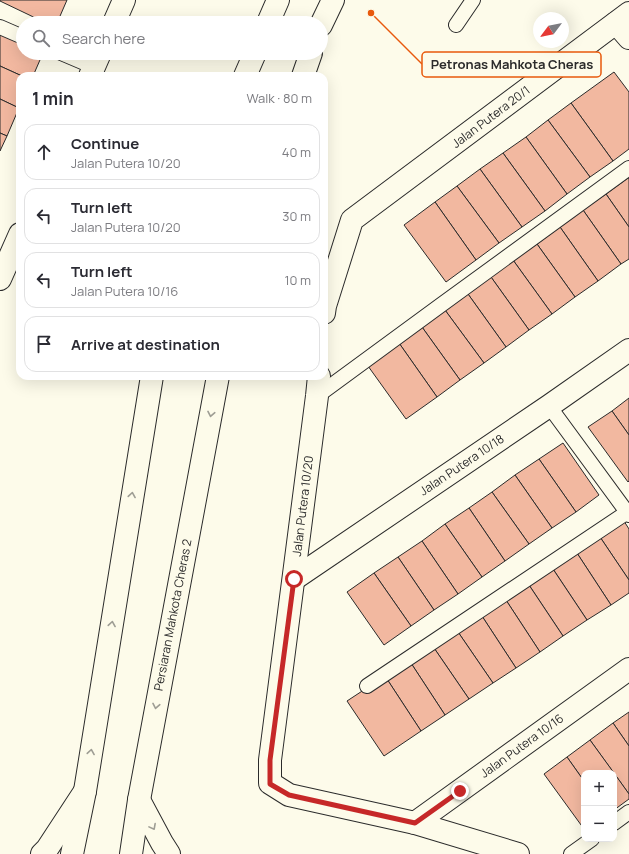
<!DOCTYPE html>
<html lang="en">
<head>
<meta charset="utf-8">
<style>
	body { margin:0; font-family:Manrope,sans-serif; background:#f7f7f7; color:#2b2b33 }
	.controls { position:absolute; right:12px; bottom:12px; display:grid; overflow:hidden; border-radius:8px; box-shadow:0 4px 16px #0002 }
	.controls button { width:36px; height:36px; display:grid; place-items:center; padding:0; border:0; border-bottom:1px solid #e1e1e2; background:#fff; color:#2b2b33; font:20px sans-serif }
	.compass { position:absolute; left:533px; top:12px; width:36px; height:36px; border-radius:50%; background:#fff; box-shadow:0 4px 16px #0002; rotate:238deg }
	.stop { position:absolute; width:12px; height:12px; margin:-9px; border:3px solid #c62828; border-radius:50%; background:#fff }
	.stop.end { background:#c62828; border-color:#fff; box-shadow:0 1px 4px #0008 }
	.list { margin:0; padding:0; list-style:none }
	h2 { display:flex; justify-content:space-between; align-items:center; height:52px; margin:0; padding:0 16px; font-size:17px }
	h2 small { font-size:13px; font-weight:400; color:#7c7c81 }
	.list li { display:grid; grid-template-columns:26px 1fr auto; gap:12px; align-items:center; box-sizing:border-box; height:56px; margin:0 8px 8px; padding:0 8px; border:1px solid #e1e1e2; border-radius:12px }
	.list b { display:block; font-size:15px; white-space:nowrap }
	.list p { margin:0; font-size:13px; white-space:nowrap; color:#7c7c81 }
	.list em { font-size:13px; font-style:normal; color:#7c7c81 }
	.icon { flex:none; width:22px; height:22px; fill:none; stroke:currentColor; stroke-width:2; stroke-linecap:round; stroke-linejoin:round }
	.map { position:relative; flex:none; width:629px; height:854px; overflow:hidden }
	.search { position:absolute; background:#fff; box-shadow:0 4px 16px #0002; left:16px; top:16px; width:312px; height:44px; display:flex; align-items:center; gap:10px; box-sizing:border-box; padding:0 14px; border-radius:22px; color:#7c7c81; font-size:15px }
	.panel { position:absolute; background:#fff; box-shadow:0 4px 16px #0002; left:16px; top:72px; width:312px; height:308px; border-radius:12px }
	.map>svg:first-child { display:block }
	.building { fill:#f2b8a0; stroke:#2b2b2b }
	.lines { fill:none; stroke-linecap:round; stroke-linejoin:round }
	.service-casing { stroke:#2b2b2b; stroke-width:16 }
	.minor-casing { stroke:#2b2b2b; stroke-width:24 }
	.tertiary-casing { stroke:#2b2b2b; stroke-width:24 }
	.secondary-casing { stroke:#2b2b2b; stroke-width:24 }
	.service { stroke:#fdfbea; stroke-width:14 }
	.minor { stroke:#fdfbea; stroke-width:22 }
	.tertiary { stroke:#fdfbea; stroke-width:22 }
	.secondary { stroke:#fdfbea; stroke-width:22 }
	.oneway { stroke:#9e9d94 }
	.route { stroke:#c62828; stroke-width:5 }
	.labels { text-anchor:middle; stroke-width:3; stroke-linejoin:round; paint-order:stroke }
	.street-label { font-size:12px; fill:#2b2b2b; stroke:#fdfbea }
	.leader { fill:none; stroke:#e8590c; stroke-width:1.5 }
	.callout-dot { fill:#e8590c; stroke:#fdfbea; stroke-width:1.5 }
	.callout { fill:#fdfbea; stroke:#e8590c; stroke-width:1.5 }
	.callout-label { font-size:13px; text-anchor:middle; font-weight:bold; fill:#2b2b2b }
</style>
</head>
<body>
<div class="map">
<svg width="629" height="854" viewBox="0 0 629 854">
	<rect width="100%" height="100%" fill="#fdfbea"/>
	<!-- building -->
	<g class="building">
		<path d="M 0,0 L 67,0 L 57,23 L 46,23 L 0,1 Z"/>
		<path d="M 0,32 L 23,43 L 23,53 L 43,53 L 33,76 L 22,76 L 0,66 Z"/>
		<path d="M 0,66 L 22,76 L 20,76 L 20,105 L 19,108 L 0,99 Z"/>
		<path d="M 614,72 L 629,92 L 629,149 L 613,161 L 571,103 Z"/>
		<path d="M 0,99 L 19,108 L 7,136 L 0,133 Z"/>
		<path d="M 571,103 L 613,161 L 590,177 L 548,120 Z"/>
		<path d="M 548,120 L 590,177 L 567,194 L 526,137 Z"/>
		<path d="M 0,133 L 7,136 L 0,151 Z"/>
		<path d="M 526,137 L 567,194 L 545,211 L 503,153 Z"/>
		<path d="M 503,153 L 545,211 L 522,227 L 480,169 Z"/>
		<path d="M 480,169 L 522,227 L 499,243 L 457,186 Z"/>
		<path d="M 628,178 L 629,178 L 629,227 L 606,194 Z"/>
		<path d="M 457,186 L 499,243 L 476,260 L 435,202 Z"/>
		<path d="M 606,194 L 629,227 L 629,259 L 621,264 L 583,210 Z"/>
		<path d="M 435,202 L 476,260 L 446,282 L 404,225 Z"/>
		<path d="M 583,210 L 621,264 L 598,281 L 560,227 Z"/>
		<path d="M 560,227 L 598,281 L 575,297 L 537,244 Z"/>
		<path d="M 537,244 L 575,297 L 552,314 L 513,260 Z"/>
		<path d="M 513,260 L 552,314 L 529,330 L 491,277 Z"/>
		<path d="M 491,277 L 529,330 L 506,347 L 468,294 Z"/>
		<path d="M 468,294 L 506,347 L 484,363 L 445,310 Z"/>
		<path d="M 445,310 L 484,363 L 460,380 L 422,327 Z"/>
		<path d="M 422,327 L 460,380 L 437,397 L 399,343 Z"/>
		<path d="M 399,343 L 437,397 L 406,419 L 368,366 Z"/>
		<path d="M 629,398 L 629,435 L 612,411 Z"/>
		<path d="M 612,411 L 629,435 L 629,481 L 628,482 L 588,427 Z"/>
		<path d="M 563,443 L 599,495 L 576,512 L 539,459 Z"/>
		<path d="M 539,459 L 576,512 L 552,528 L 515,475 Z"/>
		<path d="M 515,475 L 552,528 L 529,544 L 492,492 Z"/>
		<path d="M 492,492 L 529,544 L 505,561 L 469,508 Z"/>
		<path d="M 469,508 L 505,561 L 482,577 L 445,524 Z"/>
		<path d="M 622,518 L 629,529 L 629,580 L 598,534 Z"/>
		<path d="M 445,524 L 482,577 L 458,594 L 422,541 Z"/>
		<path d="M 598,534 L 629,580 L 629,593 L 611,605 L 575,550 Z"/>
		<path d="M 422,541 L 458,594 L 434,610 L 398,557 Z"/>
		<path d="M 575,550 L 611,605 L 587,620 L 551,566 Z"/>
		<path d="M 398,557 L 434,610 L 411,626 L 374,573 Z"/>
		<path d="M 551,566 L 587,620 L 563,636 L 527,582 Z"/>
		<path d="M 374,573 L 411,626 L 384,645 L 347,592 Z"/>
		<path d="M 527,582 L 563,636 L 540,652 L 504,597 Z"/>
		<path d="M 504,597 L 540,652 L 516,668 L 480,613 Z"/>
		<path d="M 480,613 L 516,668 L 493,683 L 456,629 Z"/>
		<path d="M 456,629 L 493,683 L 469,699 L 432,645 Z"/>
		<path d="M 432,645 L 469,699 L 445,715 L 409,660 Z"/>
		<path d="M 409,660 L 445,715 L 421,731 L 385,676 Z"/>
		<path d="M 385,676 L 421,731 L 384,756 L 347,701 Z"/>
		<path d="M 629,712 L 629,746 L 613,723 Z"/>
		<path d="M 613,723 L 629,746 L 629,794 L 590,740 Z"/>
		<path d="M 590,740 L 614,773 L 584,773 L 584,781 L 567,757 Z"/>
		<path d="M 567,757 L 584,781 L 584,829 L 544,774 Z"/>
		<path d="M 614,773 L 629,794 L 629,799 L 614,810 Z"/>
	</g>
	<g class="lines">
		<!-- service casing -->
		<g class="service-casing">
			<g id="service">
				<path d="M 456,25 L 473,0"/>
				<path d="M 0,27 L 23,37"/>
				<path d="M 61,53 L 94,67"/>
				<path d="M 317,396 L 441,305 L 629,168"/>
				<path d="M 549,406 L 629,515"/>
				<path d="M 367,686 L 629,511"/>
				<path d="M 614,823 L 629,812"/>
				<path d="M 571,854 L 592,839"/>
			</g>
		</g>
		<!-- minor casing -->
		<g class="minor-casing">
			<g id="minor">
				<path d="M 114,23 L 124,0"/>
				<path d="M 616,23 L 629,38"/>
				<path d="M 90,76 L 100,53"/>
				<path d="M 0,279 L 20,234"/>
				<path d="M 324,313 L 325,306 L 352,220 L 629,13"/>
				<path d="M 319,376 L 317,396 L 270,760 L 270,783 L 289,795 L 415,823 L 518,854"/>
				<path d="M 294,579 L 549,406 L 629,350"/>
				<path d="M 415,823 L 629,669"/>
			</g>
		</g>
		<!-- tertiary casing -->
		<g class="tertiary-casing">
			<g id="tertiary">
				<path d="M 268,23 L 278,0"/>
				<path d="M 321,25 L 333,0"/>
				<path d="M 245,76 L 255,53"/>
				<path d="M 303,76 L 311,53"/>
				<path d="M 72,854 L 85,791 L 152,376"/>
				<path d="M 131,854 L 139,800 L 218,376"/>
			</g>
		</g>
		<!-- secondary casing -->
		<g class="secondary-casing">
			<g id="secondary">
				<path d="M 139,800 L 162,843 L 169,854"/>
				<path d="M 42,854 L 47,849 L 85,791"/>
			</g>
		</g>
		<!-- service -->
		<use href="#service" class="service"/>
		<!-- minor -->
		<use href="#minor" class="minor"/>
		<!-- tertiary -->
		<use href="#tertiary" class="tertiary"/>
		<!-- secondary -->
		<use href="#secondary" class="secondary"/>
	</g>
	<!-- one-way arrows -->
	<defs><path id="oneway-chevron" d="M-2-3.5L2.5 0L-2 3.5" fill="none" stroke-width="1.6" stroke-linecap="round" stroke-linejoin="round"/></defs>
	<g class="oneway">
		<use href="#oneway-chevron" transform="translate(211 414) rotate(101)"/>
		<use href="#oneway-chevron" transform="translate(132 495) rotate(-81)"/>
		<use href="#oneway-chevron" transform="translate(112 624) rotate(-81)"/>
		<use href="#oneway-chevron" transform="translate(156 706) rotate(101)"/>
		<use href="#oneway-chevron" transform="translate(91 752) rotate(-81)"/>
		<use href="#oneway-chevron" transform="translate(153 827) rotate(62)"/>
	</g>
	<g class="lines">
		<!-- route -->
		<path class="route" d="M 294,579 L 270,760 L 270,784 L 289,795 L 415,823 L 460,791"/>
	</g>
	<g class="labels">
		<!-- street labels -->
		<g class="street-label">
			<text transform="translate(491 117) rotate(-37)" y="4">Jalan Putera 20/1</text>
			<text transform="translate(462 465) rotate(-34)" y="4">Jalan Putera 10/18</text>
			<text transform="translate(303 506) rotate(-83)" y="4">Jalan Putera 10/20</text>
			<text transform="translate(173 615) rotate(-79)" y="4">Persiaran Mahkota Cheras 2</text>
			<text transform="translate(522 746) rotate(-36)" y="4">Jalan Putera 10/16</text>
		</g>
	</g>
	<!-- callouts -->
	<path class="leader" d="M371 13L422 64"/>
	<circle class="callout-dot" cx="371" cy="13" r="4"/>
	<rect class="callout" x="422" y="52" width="179" height="25" rx="4"/>
	<g class="callout-label">
		<text x="512" y="69">Petronas Mahkota Cheras</text>
	</g>
</svg>
<div class="controls">
<button>+</button>
<button>−</button>
</div>
<svg class="compass" viewBox="-18 -18 36 36"><path d="M0-13l5 13h-10z" fill="#e53935"/><path d="M0 13l5-13h-10z" fill="#7c7c81"/></svg>
<div class="stop" style="left:294px;top:579px"></div>
<div class="stop end" style="left:460px;top:791px"></div>
<div class="search"><svg class="icon" aria-label="search" viewBox="0 0 24 24"><circle cx="10" cy="10" r="6"/><path d="M15 15l6 6"/></svg>Search here</div>
<section class="panel">
<h2>1 min<small>Walk · 80 m</small></h2>
<ul class="list">
<li><svg class="icon" aria-label="ahead" viewBox="0 0 24 24"><path d="M12 20V5M6 11l6-6 6 6"/></svg><div><b>Continue</b><p>Jalan Putera 10/20</p></div><em>40 m</em></li>
<li><svg class="icon" aria-label="left" viewBox="0 0 24 24"><path d="M17 20v-9H6M10 6l-5 5 5 5"/></svg><div><b>Turn left</b><p>Jalan Putera 10/20</p></div><em>30 m</em></li>
<li><svg class="icon" aria-label="left" viewBox="0 0 24 24"><path d="M17 20v-9H6M10 6l-5 5 5 5"/></svg><div><b>Turn left</b><p>Jalan Putera 10/16</p></div><em>10 m</em></li>
<li><svg class="icon" aria-label="arrive" viewBox="0 0 24 24"><path d="M6 21V4h12l-3 4 3 4H6"/></svg><div><b>Arrive at destination</b></div></li>
</ul>
</section>
</div>
</body>
</html>
